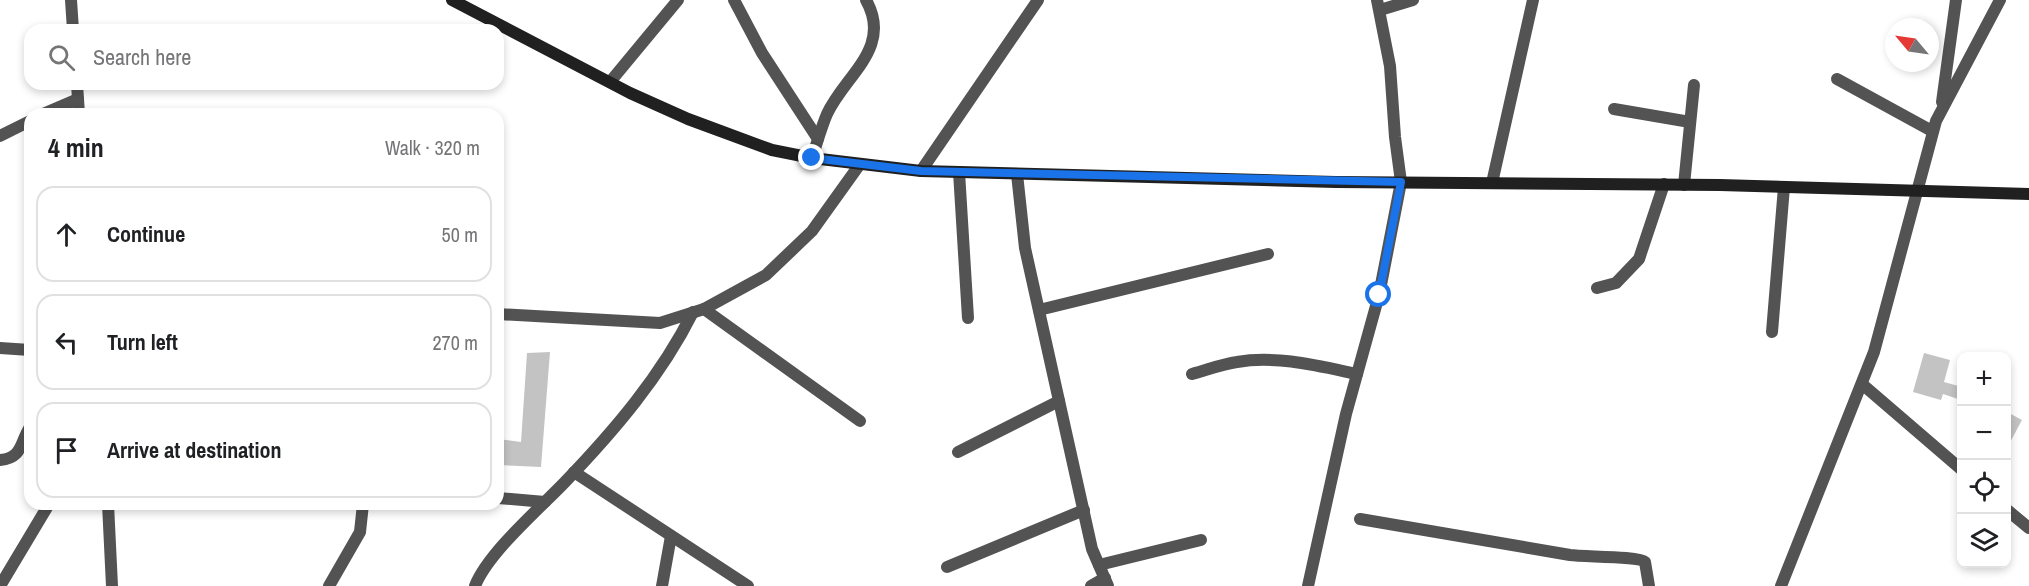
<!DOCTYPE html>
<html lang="en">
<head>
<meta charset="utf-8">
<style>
	body { margin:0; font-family:"Archivo Narrow",sans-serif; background:#f2f2f2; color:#202124 }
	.controls { position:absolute; right:18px; bottom:18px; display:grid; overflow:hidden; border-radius:12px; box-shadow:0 3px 9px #0003 }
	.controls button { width:54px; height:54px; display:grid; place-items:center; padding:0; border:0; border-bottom:2px solid #e0e0e0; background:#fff; color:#202124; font:30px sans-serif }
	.compass { position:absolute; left:1885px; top:18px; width:54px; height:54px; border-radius:50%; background:#fff; box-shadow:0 3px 9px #0003; rotate:299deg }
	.stop { position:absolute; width:18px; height:18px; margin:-14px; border:4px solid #1a73e8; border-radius:50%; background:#fff }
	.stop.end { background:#1a73e8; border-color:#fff; box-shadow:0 2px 6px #0008 }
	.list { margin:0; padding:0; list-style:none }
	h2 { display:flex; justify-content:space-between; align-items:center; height:78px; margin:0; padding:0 24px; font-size:26px }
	h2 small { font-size:20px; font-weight:400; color:#757577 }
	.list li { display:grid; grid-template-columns:39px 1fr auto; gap:18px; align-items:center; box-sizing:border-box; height:96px; margin:0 12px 12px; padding:0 12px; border:2px solid #e0e0e0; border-radius:18px }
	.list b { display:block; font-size:22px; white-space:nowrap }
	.list em { font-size:20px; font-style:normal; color:#757577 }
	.icon { flex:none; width:33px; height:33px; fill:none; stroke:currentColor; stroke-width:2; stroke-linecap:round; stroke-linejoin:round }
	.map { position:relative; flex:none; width:2029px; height:586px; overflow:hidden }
	.search { position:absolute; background:#fff; box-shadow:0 3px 9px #0003; left:24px; top:24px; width:480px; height:66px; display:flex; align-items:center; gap:15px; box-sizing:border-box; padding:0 21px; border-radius:18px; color:#757577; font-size:22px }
	.panel { position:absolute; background:#fff; box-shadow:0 3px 9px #0003; left:24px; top:108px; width:480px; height:402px; border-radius:18px }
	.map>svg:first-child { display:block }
	.building { fill:#c3c3c3 }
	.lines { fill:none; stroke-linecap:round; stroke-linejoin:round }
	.minor { stroke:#535353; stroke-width:12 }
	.secondary { stroke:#202020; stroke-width:12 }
	.route { stroke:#1a73e8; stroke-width:8 }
</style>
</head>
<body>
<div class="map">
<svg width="2029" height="586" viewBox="0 0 2029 586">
	<rect width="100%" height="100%" fill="#fff"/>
	<!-- building -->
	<g class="building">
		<path d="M 550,352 L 541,467 L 498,465 L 498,439 L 521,442 L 527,353 Z"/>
		<path d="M 1924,353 L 1950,360 L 1944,382 L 1962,387 L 1958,399 L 1943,394 L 1941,400 L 1913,392 Z"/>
		<path d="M 2007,412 L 2022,420 L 2007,448 Z"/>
	</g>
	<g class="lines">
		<!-- minor -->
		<g class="minor">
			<path d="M 71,0 L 73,30"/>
			<path d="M 734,0 L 762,53 L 818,139"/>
			<path d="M 1380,10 L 1413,0"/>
			<path d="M 1837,79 L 1932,131"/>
			<path d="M 610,82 L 678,0"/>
			<path d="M 77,84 L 79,114"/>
			<path d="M 1942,102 L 1956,0"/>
			<path d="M 1614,109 L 1690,122"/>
			<path d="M 43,114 L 78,99"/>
			<path d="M 0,136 L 30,121"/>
			<path d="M 812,158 C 817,143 821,128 827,114 C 845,75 893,48 866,0"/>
			<path d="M 921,171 L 1038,0"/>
			<path d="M 959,172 L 968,318"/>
			<path d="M 1017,174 L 1025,248 L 1092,549 L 1108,586"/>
			<path d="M 1492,183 L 1533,0"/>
			<path d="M 1684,185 L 1694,85"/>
			<path d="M 1597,288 L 1616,283 L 1639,259 L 1664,184"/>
			<path d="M 704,309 L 860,421"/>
			<path d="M 1039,310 L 1268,254"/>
			<path d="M 498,314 L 660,323 L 704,309 L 766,275 L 812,231 L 860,164"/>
			<path d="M 1772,332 L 1784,187"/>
			<path d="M 0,348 L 30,350"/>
			<path d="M 1192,374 C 1207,370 1222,364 1237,362 C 1276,355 1319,366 1357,374"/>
			<path d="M 1862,384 L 1962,470"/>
			<path d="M 958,452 L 1059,401"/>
			<path d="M 0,460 C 23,458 20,442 30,427"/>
			<path d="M 574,472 L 748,586"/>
			<path d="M 498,498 L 545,502"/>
			<path d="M 108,504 L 112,586"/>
			<path d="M 2006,509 L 2029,528"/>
			<path d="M 1360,519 L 1570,555 C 1584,557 1639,556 1645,562 L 1649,586"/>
			<path d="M 1099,565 L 1201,540"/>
			<path d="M 947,567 L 1084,510"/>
			<path d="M 0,586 L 49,504"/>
			<path d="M 329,586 L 360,532 L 363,504"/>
			<path d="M 475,586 C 488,553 539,509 564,483 C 614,431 661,376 693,312"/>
			<path d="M 662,586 L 671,536"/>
			<path d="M 1091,586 L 1105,578"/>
			<path d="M 1308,586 L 1346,414 L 1379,295 L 1401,182 L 1395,137 L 1390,66 L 1377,0"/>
			<path d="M 1781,586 L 1874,352 L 1936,121 L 2000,0"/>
		</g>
		<!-- secondary -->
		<path class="secondary" d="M 452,0 L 630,93 L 688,119 L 772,150 L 812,158 L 921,171 L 1336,182 L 1720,185 L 2029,194"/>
	</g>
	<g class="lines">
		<!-- route -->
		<path class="route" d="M 812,158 L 921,171 L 1401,182 L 1379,295"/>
	</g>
</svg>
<div class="controls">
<button>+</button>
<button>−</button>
<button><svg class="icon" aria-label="locate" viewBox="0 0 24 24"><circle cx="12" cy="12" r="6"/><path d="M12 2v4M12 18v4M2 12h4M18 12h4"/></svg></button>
<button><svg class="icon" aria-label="layers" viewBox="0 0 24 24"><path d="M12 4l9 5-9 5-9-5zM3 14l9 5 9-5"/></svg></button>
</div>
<svg class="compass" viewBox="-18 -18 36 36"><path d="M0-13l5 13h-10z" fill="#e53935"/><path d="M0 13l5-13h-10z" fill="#757577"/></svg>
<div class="stop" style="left:1379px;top:295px"></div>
<div class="stop end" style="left:812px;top:158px"></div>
<div class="search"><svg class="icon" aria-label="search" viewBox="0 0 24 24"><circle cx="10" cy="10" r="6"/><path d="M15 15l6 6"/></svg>Search here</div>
<section class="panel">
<h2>4 min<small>Walk · 320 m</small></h2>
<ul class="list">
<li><svg class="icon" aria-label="ahead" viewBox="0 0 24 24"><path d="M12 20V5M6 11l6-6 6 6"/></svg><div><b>Continue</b></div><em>50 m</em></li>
<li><svg class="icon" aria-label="left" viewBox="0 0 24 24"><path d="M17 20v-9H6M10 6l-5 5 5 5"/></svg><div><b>Turn left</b></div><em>270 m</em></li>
<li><svg class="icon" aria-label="arrive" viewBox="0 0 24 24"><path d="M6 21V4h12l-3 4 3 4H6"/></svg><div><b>Arrive at destination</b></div></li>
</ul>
</section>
</div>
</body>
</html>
